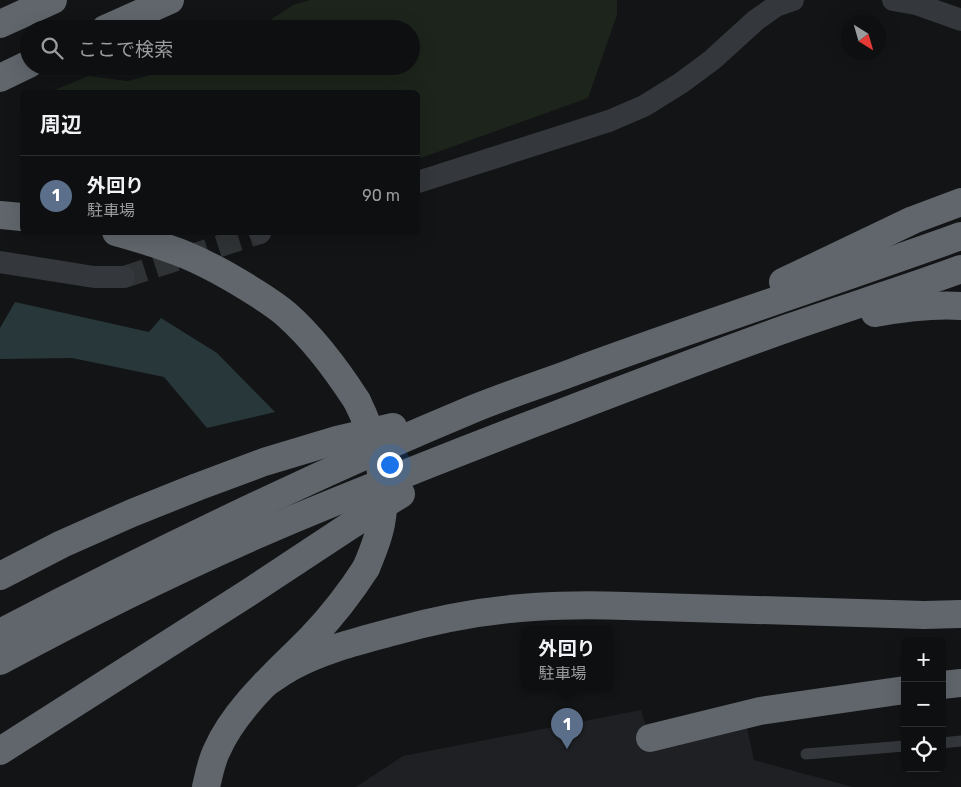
<!DOCTYPE html>
<html lang="ja">
<head>
<meta charset="utf-8">
<style>
	body { margin:0; font-family:Rubik,"Noto Sans JP",sans-serif; background:#171819; color:#f1f3f6 }
	.controls { position:absolute; right:15px; bottom:15px; display:grid; overflow:hidden; border-radius:8px; box-shadow:0 5px 20px #0002 }
	.controls button { width:45px; height:45px; display:grid; place-items:center; padding:0; border:0; border-bottom:1px solid #2e2f30; background:#0e0f10; color:#f1f3f6; font:25px sans-serif }
	.compass { position:absolute; left:841px; top:15px; width:45px; height:45px; border-radius:50%; background:#0e0f10; box-shadow:0 5px 20px #0002; rotate:143deg }
	.you { position:absolute; left:389px; top:464px; width:18px; height:18px; margin:-12px; border:4px solid #fff; border-radius:50%; background:#1a73e8; box-shadow:0 0 0 8px #1a73e833 }
	.badge { display:grid; place-items:center; width:32px; height:32px; border-radius:50%; background:#8c9099; color:#fff; font-size:16px; font-weight:700 }
	.pin { position:absolute; translate:-50% -41px; filter:drop-shadow(0 1px 2px #0008) }
	.pin::after { content:''; position:absolute; top:26px; width:18px; height:15px; background:inherit; clip-path:polygon(0 0,100% 0,50% 100%) }
	.popup { position:absolute; left:521px; top:626px; width:92px; height:65px; box-sizing:border-box; display:grid; place-content:center; border-radius:8px; background:#0e0f10; filter:drop-shadow(0 1px 4px #0005); font-size:16px; white-space:nowrap; color:#9b9c9f }
	.popup b { font-size:19px; color:#f1f3f6 }
	.popup::after { content:''; position:absolute; left:50%; top:100%; margin-left:-10px; border:10px solid transparent; border-top-color:#0e0f10 }
	.list { margin:0; padding:0; list-style:none }
	h2 { display:flex; justify-content:space-between; align-items:center; height:65px; margin:0; padding:0 20px; font-size:21px }
	h2 small { font-size:16px; font-weight:400; color:#9b9c9f }
	.list li { display:grid; grid-template-columns:32px 1fr auto; gap:15px; align-items:center; box-sizing:border-box; height:80px; padding:0 20px; border-top:1px solid #2e2f30 }
	.list b { display:block; font-size:19px; white-space:nowrap }
	.list p { margin:0; font-size:16px; white-space:nowrap; color:#9b9c9f }
	.list em { font-size:16px; font-style:normal; color:#9b9c9f }
	.icon { flex:none; width:28px; height:28px; fill:none; stroke:currentColor; stroke-width:2; stroke-linecap:round; stroke-linejoin:round }
	.map { position:relative; flex:none; width:961px; height:787px; overflow:hidden }
	.search { position:absolute; background:#0e0f10; box-shadow:0 5px 20px #0002; left:20px; top:20px; width:400px; height:55px; display:flex; align-items:center; gap:12px; box-sizing:border-box; padding:0 18px; border-radius:28px; color:#9b9c9f; font-size:19px }
	.panel { position:absolute; background:#0e0f10; box-shadow:0 5px 20px #0002; left:20px; top:90px; width:400px; height:145px; border-radius:8px }
	.map>svg:first-child { display:block }
	.built { fill:#1f2023 }
	.green { fill:#1c241b }
	.water { fill:#28373a }
	.lines { fill:none; stroke-linecap:round; stroke-linejoin:round }
	.street-tunnel { stroke:#303335; stroke-width:22; stroke-dasharray:22 11; stroke-linecap:butt }
	.lane { stroke:#34373b; stroke-width:11 }
	.street { stroke:#34373b; stroke-width:22 }
	.highway { stroke:#60666c; stroke-width:28 }
	.highway-bridge { stroke:#60666c; stroke-width:28 }
</style>
</head>
<body>
<div class="map">
<svg width="961" height="787" viewBox="0 0 961 787">
	<rect width="100%" height="100%" fill="#131415"/>
	<!-- built -->
	<path class="built" d="M 641,710 L 650,738 L 744,715 L 754,760 L 853,787 L 356,787 L 403,756 Z"/>
	<!-- green -->
	<path class="green" d="M 310,0 L 617,0 L 617,15 L 588,98 L 418,159 L 418,92 L 50,92 L 88,76 L 128,81 L 185,66 L 411,66 L 411,29 L 257,29 L 293,5 Z"/>
	<!-- water -->
	<path class="water" d="M 15,302 L 149,332 L 161,318 L 217,353 L 275,412 L 207,428 L 164,377 L 72,358 L 0,359 L 0,328 Z"/>
	<g class="lines">
		<!-- street-tunnel -->
		<path class="street-tunnel" d="M 124,277 L 260,233"/>
		<!-- lane -->
		<g class="lane">
			<path d="M 942,743 L 961,741"/>
			<path d="M 806,754 L 905,746"/>
		</g>
		<!-- street -->
		<g class="street">
			<path d="M 893,0 L 916,4 L 961,20"/>
			<path d="M 418,182 L 609,121 L 644,106 L 681,83 L 712,60 L 756,20 L 776,6 L 793,0"/>
			<path d="M 260,233 L 260,232"/>
			<path d="M 0,262 L 94,277 L 124,277"/>
		</g>
		<!-- highway -->
		<g class="highway">
			<path d="M 0,24 L 53,0"/>
			<path d="M 105,29 L 170,0"/>
			<path d="M 0,78 L 29,64"/>
			<path d="M 0,215 L 22,217"/>
			<path d="M 116,232 C 133,237 151,242 167,248 C 198,258 226,274 253,291 C 264,298 277,306 287,315 C 315,340 337,370 357,401"/>
			<path d="M 783,282 L 913,220 L 961,202"/>
			<path d="M 875,313 C 903,308 932,304 961,306"/>
			<path d="M 0,576 L 62,544 L 132,513 L 197,487 L 264,462 L 337,440 L 393,427"/>
			<path d="M 0,633 C 155,552 312,476 473,409 C 507,395 542,384 576,371 C 704,324 833,282 961,236"/>
			<path d="M 0,661 C 94,610 192,562 291,520 C 378,484 466,449 553,416 C 631,386 709,356 788,328 C 845,308 904,290 961,269"/>
			<path d="M 265,684 C 274,678 282,672 291,667 C 322,650 358,641 392,632 C 438,619 486,610 534,607 C 565,605 595,605 626,606 L 924,615 L 961,614"/>
			<path d="M 942,685 L 961,683"/>
			<path d="M 650,738 L 760,711 L 905,690"/>
			<path d="M 0,751 L 248,593 L 351,525 L 401,494"/>
			<path d="M 206,787 C 209,775 211,762 217,750 C 236,707 279,671 312,637 C 332,616 350,593 366,568"/>
		</g>
		<!-- highway-bridge -->
		<path class="highway-bridge" d="M 357,401 C 375,438 389,482 381,524 C 378,540 372,554 366,568"/>
	</g>
</svg>
<div class="controls">
<button>+</button>
<button>−</button>
<button><svg class="icon" aria-label="locate" viewBox="0 0 24 24"><circle cx="12" cy="12" r="6"/><path d="M12 2v4M12 18v4M2 12h4M18 12h4"/></svg></button>
</div>
<svg class="compass" viewBox="-18 -18 36 36"><path d="M0-13l5 13h-10z" fill="#e53935"/><path d="M0 13l5-13h-10z" fill="#9b9c9f"/></svg>
<div class="you"></div>
<div class="pin badge" style="left:567px;top:749px;background:#5c6f8a">1</div>
<div class="popup"><b>外回り</b>駐車場</div>
<div class="search"><svg class="icon" aria-label="search" viewBox="0 0 24 24"><circle cx="10" cy="10" r="6"/><path d="M15 15l6 6"/></svg>ここで検索</div>
<section class="panel">
<h2>周辺<small></small></h2>
<ul class="list">
<li><span class="badge" style="background:#5c6f8a">1</span><div><b>外回り</b><p>駐車場</p></div><em>90 m</em></li>
</ul>
</section>
</div>
</body>
</html>
